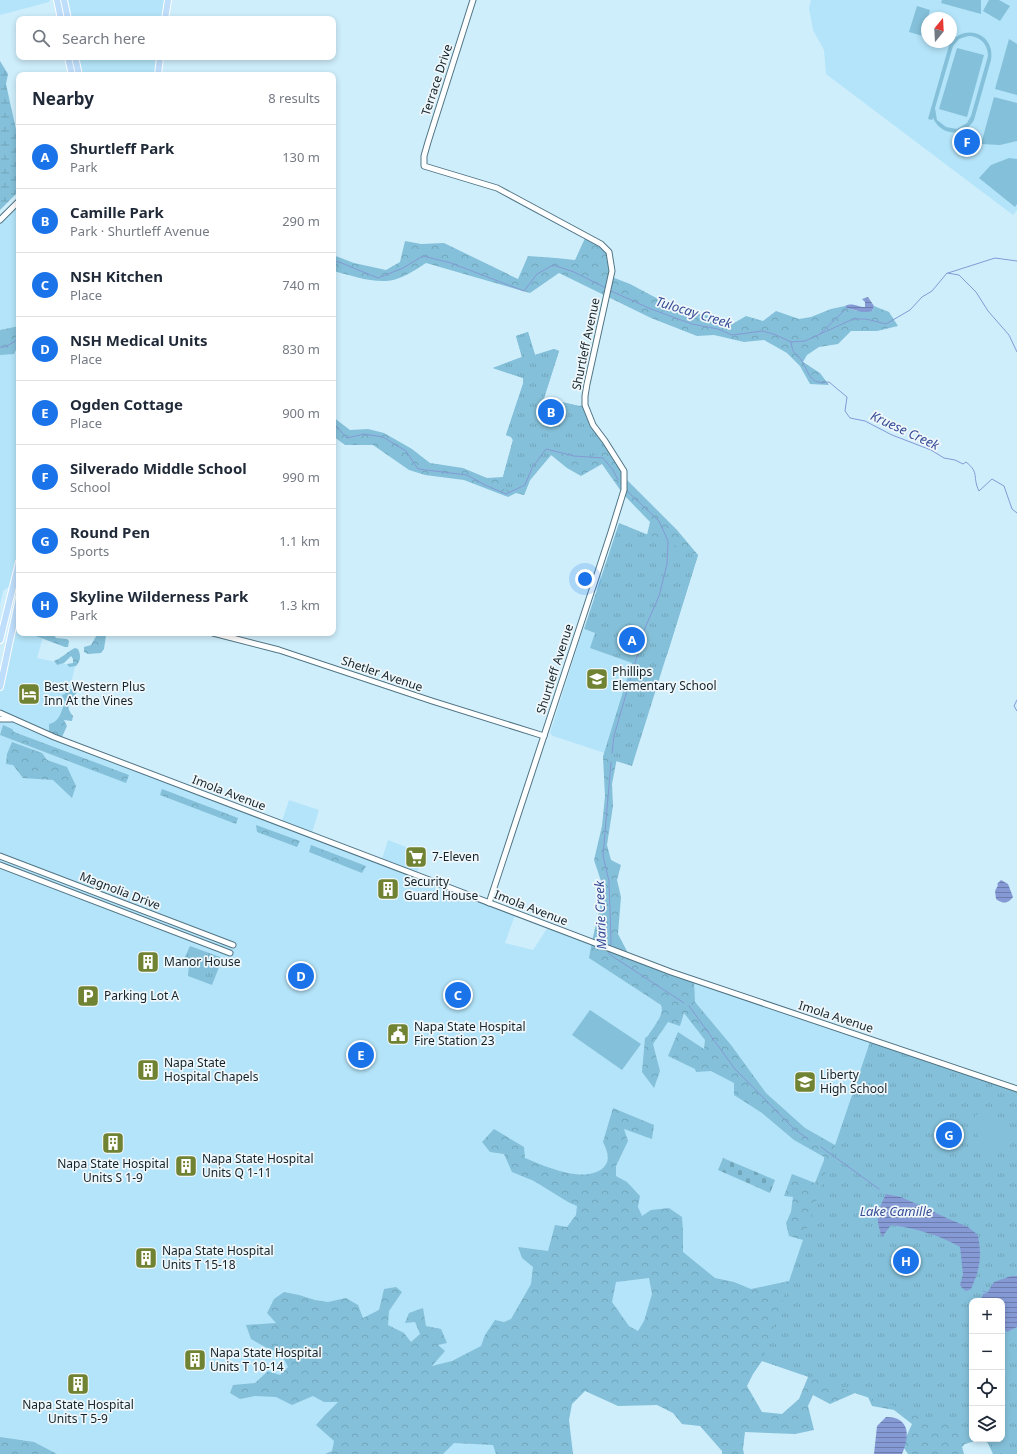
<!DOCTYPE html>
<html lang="en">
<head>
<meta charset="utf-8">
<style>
	body { margin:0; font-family:"Noto Sans",sans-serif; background:#f2f2f3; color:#1f2937 }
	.controls { position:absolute; right:12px; bottom:12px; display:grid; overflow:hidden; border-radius:8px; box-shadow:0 2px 6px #0003 }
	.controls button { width:36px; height:36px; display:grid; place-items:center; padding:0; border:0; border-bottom:1px solid #e0e1e3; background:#fff; color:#1f2937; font:20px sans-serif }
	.compass { position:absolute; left:921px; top:12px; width:36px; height:36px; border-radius:50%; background:#fff; box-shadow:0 2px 6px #0003; rotate:18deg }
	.you { position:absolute; left:585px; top:579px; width:14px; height:14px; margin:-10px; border:3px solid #fff; border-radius:50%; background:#1a73e8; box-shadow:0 0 0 6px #1a73e833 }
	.badge { display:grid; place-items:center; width:26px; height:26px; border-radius:50%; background:#1a73e8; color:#fff; font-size:13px; font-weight:700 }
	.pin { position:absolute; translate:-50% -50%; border:2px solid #fff; box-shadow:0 1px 4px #0006 }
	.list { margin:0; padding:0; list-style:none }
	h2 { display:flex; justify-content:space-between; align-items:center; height:52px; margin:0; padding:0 16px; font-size:17px }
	h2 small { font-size:13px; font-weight:400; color:#747a83 }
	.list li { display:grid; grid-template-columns:26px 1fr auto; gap:12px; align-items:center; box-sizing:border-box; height:64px; padding:0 16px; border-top:1px solid #e0e1e3 }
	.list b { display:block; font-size:15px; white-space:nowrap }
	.list p { margin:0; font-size:13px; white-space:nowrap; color:#747a83 }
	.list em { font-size:13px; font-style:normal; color:#747a83 }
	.icon { flex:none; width:22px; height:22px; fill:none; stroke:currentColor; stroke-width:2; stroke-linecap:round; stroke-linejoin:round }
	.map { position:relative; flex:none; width:1017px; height:1454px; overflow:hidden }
	.search { position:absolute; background:#fff; box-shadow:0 2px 6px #0003; left:16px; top:16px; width:320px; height:44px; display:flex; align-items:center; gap:10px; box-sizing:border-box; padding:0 14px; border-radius:8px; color:#747a83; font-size:15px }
	.panel { position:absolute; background:#fff; box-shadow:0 2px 6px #0003; left:16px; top:72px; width:320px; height:564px; border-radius:8px }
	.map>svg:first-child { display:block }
	.built { fill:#b4e4f9; fill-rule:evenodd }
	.forest { fill:url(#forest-crowns); fill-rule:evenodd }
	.wetland { fill:url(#wetland-marsh) }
	.cemetery { fill:url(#cemetery-stones) }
	.park { fill:url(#park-tufts) }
	.pitch { fill:#84c0d9; fill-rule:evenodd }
	.water { fill:url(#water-rules) }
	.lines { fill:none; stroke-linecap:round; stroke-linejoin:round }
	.stream { stroke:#859ad5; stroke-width:1 }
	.minor-casing { stroke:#517585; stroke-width:7 }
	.major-casing { stroke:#fff; stroke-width:8 }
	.minor { stroke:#fff; stroke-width:5 }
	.major { stroke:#bfdefb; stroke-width:6 }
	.labels { text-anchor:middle; stroke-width:3.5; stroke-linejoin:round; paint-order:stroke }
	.street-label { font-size:12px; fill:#14232a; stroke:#eff7fb }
	.poi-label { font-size:12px; fill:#14232a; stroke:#eff7fb; text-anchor:start }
	.water-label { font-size:13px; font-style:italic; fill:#384e96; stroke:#eff7fb }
</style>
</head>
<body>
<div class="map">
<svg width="1017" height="1454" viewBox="0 0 1017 1454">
	<defs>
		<pattern id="forest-crowns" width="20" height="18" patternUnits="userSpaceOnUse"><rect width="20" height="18" fill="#84c0d9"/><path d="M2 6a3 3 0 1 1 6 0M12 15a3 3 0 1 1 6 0" fill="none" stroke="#71a5ba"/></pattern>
		<pattern id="wetland-marsh" width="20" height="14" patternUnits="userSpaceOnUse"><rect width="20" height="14" fill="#84c0d9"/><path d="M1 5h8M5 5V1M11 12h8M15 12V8" fill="none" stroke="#71a5ba"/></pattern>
		<pattern id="cemetery-stones" width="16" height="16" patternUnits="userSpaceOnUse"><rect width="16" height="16" fill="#84c0d9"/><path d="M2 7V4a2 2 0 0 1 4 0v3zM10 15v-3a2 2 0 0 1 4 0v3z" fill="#71a5ba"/></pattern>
		<pattern id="park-tufts" width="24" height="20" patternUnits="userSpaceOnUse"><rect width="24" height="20" fill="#84c0d9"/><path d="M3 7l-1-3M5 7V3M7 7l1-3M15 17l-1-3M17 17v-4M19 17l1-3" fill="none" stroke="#71a5ba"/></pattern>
		<pattern id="water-rules" width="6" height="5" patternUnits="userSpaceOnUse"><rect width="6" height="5" fill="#859ad5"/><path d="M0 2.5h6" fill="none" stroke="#6c7dad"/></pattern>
	</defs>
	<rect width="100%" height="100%" fill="#ceeefc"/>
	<!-- built -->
	<g class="built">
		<path d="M 0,0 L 50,0 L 49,2 L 0,15 Z"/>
		<path d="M 64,0 L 168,0 L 165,19 L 68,19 Z"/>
		<path d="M 811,0 L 1017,0 L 1017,210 L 1013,215 L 826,74 L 824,50 L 813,30 L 809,8 ZM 927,18 L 951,18 L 951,42 L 927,42 Z"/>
		<path d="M 75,57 L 160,57 L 158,75 L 79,75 Z"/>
		<path d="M 19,201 L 19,326 L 0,330 L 0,220 Z"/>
		<path d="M 19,352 L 19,562 L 13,584 L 3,591 L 0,605 L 0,355 Z"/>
		<path d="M 19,598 L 19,633 L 44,633 L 37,658 L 75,666 L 59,739 L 281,824 L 289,800 L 319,810 L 311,836 L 381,862 L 388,840 L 424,854 L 416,875 L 515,915 L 505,943 L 533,950 L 548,927 L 671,972 L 1017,1089 L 1017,1454 L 993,1454 L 1002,1439 L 1002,1301 L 972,1301 L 972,1433 L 762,1361 L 633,1342 L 521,1454 L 27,1454 L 0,1442 L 0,719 L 4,718 L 0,713 L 0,687 Z"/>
		<path d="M 583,629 L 595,633 L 591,648 L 632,663 L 608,754 L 553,736 L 550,733 Z"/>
	</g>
	<!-- forest -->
	<g class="forest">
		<path d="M 586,236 L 607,249 L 612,277 L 630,284 L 681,311 L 711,316 L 734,323 L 746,316 L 763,321 L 776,311 L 799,319 L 811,317 L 831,309 L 845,306 C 853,312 863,311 872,311 L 874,306 L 889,312 L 898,326 L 877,331 L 851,331 L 838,344 L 819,347 L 807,355 L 803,362 L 820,373 L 829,385 L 810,384 L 800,366 L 787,353 L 764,340 L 744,342 L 714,335 L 697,336 L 651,318 L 559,273 L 530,293 L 426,263 C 416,270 398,281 386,281 C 369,282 350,275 333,271 L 333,255 L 354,263 L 386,270 L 400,262 L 405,241 L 421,244 L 444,243 L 518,279 L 528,256 L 556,258 L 575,260 Z"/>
		<path d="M 19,326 L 19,345 L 14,354 L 0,355 L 0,330 Z"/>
		<path d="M 528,332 L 535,355 L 554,349 L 559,351 L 544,398 L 579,406 L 585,405 L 588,414 L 605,441 L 624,477 L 677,530 L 698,555 L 667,655 L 622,732 L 612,784 L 613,806 L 607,845 L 611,860 L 621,865 L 617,880 L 621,897 L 618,934 L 629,955 L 694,980 L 695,1002 L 731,1045 L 766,1093 L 805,1128 L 835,1145 L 850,1137 L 972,1301 L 972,1439 L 1002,1439 L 1017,1390 L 1017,1454 L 992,1446 L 986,1442 L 975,1441 L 965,1444 L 962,1447 L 964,1454 L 908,1454 L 904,1448 L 907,1435 L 912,1424 L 894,1410 L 872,1406 L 868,1397 L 855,1393 L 830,1404 L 813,1395 L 808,1406 L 814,1430 L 795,1434 L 745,1432 L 743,1449 L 744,1454 L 722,1454 L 722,1451 L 700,1426 L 682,1424 L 673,1413 L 657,1405 L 618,1406 L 585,1391 L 572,1404 L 569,1420 L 573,1454 L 496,1454 L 493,1445 L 454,1443 L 443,1454 L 325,1454 L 332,1451 L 334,1441 L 316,1425 L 325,1415 L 338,1402 L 324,1402 L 313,1396 L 292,1405 L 276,1397 L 255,1396 L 240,1399 L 230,1393 L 233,1385 L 255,1383 L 268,1371 L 280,1375 L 288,1367 L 281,1353 L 265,1347 L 251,1339 L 246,1325 L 276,1323 L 267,1313 L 274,1299 L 284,1292 L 299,1295 L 315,1300 L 328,1302 L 346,1298 L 358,1305 L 363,1318 L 379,1310 L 384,1289 L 396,1287 L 402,1292 L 389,1311 L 388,1325 L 404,1333 L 411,1342 L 420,1334 L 415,1322 L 405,1323 L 409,1313 L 423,1308 L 426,1326 L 441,1329 L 447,1343 L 438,1345 L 445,1351 L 432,1366 L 452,1361 L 481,1346 L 485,1335 L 495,1320 L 504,1322 L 511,1319 L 531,1284 L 533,1267 L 522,1258 L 518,1247 L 548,1251 L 555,1225 L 567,1227 L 576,1215 L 577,1206 L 568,1202 L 534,1181 L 512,1172 L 504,1154 L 490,1152 L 482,1142 L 494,1129 L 524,1147 L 525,1158 C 544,1166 586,1185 604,1167 C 611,1160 607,1150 603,1142 L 613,1108 L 654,1125 L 652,1139 L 624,1129 L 628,1141 L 616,1166 L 616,1176 L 627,1182 L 640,1196 L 638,1207 L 642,1216 L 651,1210 L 669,1208 L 682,1217 L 683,1232 L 683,1252 L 715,1278 L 734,1282 L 751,1289 L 789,1281 L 799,1281 L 812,1248 L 803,1240 L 789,1236 L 786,1223 L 791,1212 L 793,1197 L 784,1196 L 792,1174 L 815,1183 L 824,1160 L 824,1157 L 794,1140 L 762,1113 L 734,1095 L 734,1083 L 711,1071 L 696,1072 L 695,1069 L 668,1056 L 678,1032 L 704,1049 L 705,1040 L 684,1013 L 680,1026 L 668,1022 L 653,1044 L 660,1071 L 654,1088 L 642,1072 L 645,1038 L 648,1036 C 653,1027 665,1015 661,1005 L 589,958 L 592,941 L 600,908 L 601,881 L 594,860 L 602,826 L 605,796 L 603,757 L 632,663 L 647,535 L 650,522 L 623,494 L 602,464 L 581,476 L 567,468 L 551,455 L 530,480 L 524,495 L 516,493 L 508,497 L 464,480 L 425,475 L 409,470 L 373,445 L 345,445 L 333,436 L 333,417 L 350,430 L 368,429 L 384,433 L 412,449 L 430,463 L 463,468 L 487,478 L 503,477 L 513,440 L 511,437 L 506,435 L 523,384 L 523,378 L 493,368 L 522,357 L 516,336 ZM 649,1278 L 652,1294 L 644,1321 L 638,1331 L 629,1326 L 612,1302 L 616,1282 ZM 821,1356 L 808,1377 L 799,1399 L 782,1414 L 762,1412 L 747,1386 L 753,1374 L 762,1361 L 774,1362 Z"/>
		<path d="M 28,633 L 56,633 L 54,635 L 56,638 L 67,639 L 69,641 L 68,647 L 65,647 Z"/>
		<path d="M 98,633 L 102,633 L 106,635 L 104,649 L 101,653 L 88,654 L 84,652 L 84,647 L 91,645 Z"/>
		<path d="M 75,648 L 78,649 C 81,655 81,661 76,666 L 69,667 L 67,664 L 73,663 L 73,659 L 71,656 L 64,663 L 57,665 L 54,661 C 62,658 67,652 75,648 Z"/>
		<path d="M 68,688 L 77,692 C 70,701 64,705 73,716 L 72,721 L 64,720 L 67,726 L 62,737 L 55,736 L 49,732 L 49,724 C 60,722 61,711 65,702 L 62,695 L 65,694 Z"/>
		<path d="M 3,725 L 12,729 L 14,732 L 129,775 L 126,783 L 0,735 Z"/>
		<path d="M 12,742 L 42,753 L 47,760 L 67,767 L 76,786 L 72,798 L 53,780 L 23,778 L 13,765 L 6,764 L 7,754 Z"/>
		<path d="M 162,789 L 238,818 L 236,824 L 160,795 Z"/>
		<path d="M 256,825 L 300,841 L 297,847 L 257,832 Z"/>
		<path d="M 311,845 L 366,866 L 362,873 L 309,852 Z"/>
		<path d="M 0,1437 L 34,1442 L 57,1454 L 0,1454 Z"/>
	</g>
	<!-- wetland -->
	<path class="wetland" d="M 0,61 L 8,74 L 6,84 L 19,143 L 19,191 L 0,210 Z"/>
	<!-- cemetery -->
	<path class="cemetery" d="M 723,1158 L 775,1180 L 770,1193 L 718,1170 Z"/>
	<!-- park -->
	<g class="park">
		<path d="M 528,332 L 535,355 L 554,349 L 559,351 L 544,398 L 579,406 L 585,405 L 588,414 L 611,449 L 603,451 L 586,460 L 559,452 L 551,455 L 530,480 L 524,495 L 500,488 L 513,440 L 511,437 L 506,435 L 523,384 L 523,378 L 493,368 L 522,357 L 516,336 Z"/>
		<path d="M 619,523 L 698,555 L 632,766 L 603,757 L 632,663 L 590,648 L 595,633 L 584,629 Z"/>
		<path d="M 190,946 L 220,957 L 221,962 L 212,985 L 188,976 L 189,965 L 185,957 Z"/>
		<path d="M 871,1039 L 1017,1089 L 1017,1454 L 993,1454 L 986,1439 L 1002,1439 L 1002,1301 L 972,1301 L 972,1433 L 762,1361 Z"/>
	</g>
	<!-- pitch -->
	<g class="pitch">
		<path d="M 942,0 L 981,0 L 981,14 L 941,3 Z"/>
		<path d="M 989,0 L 999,0 L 1010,6 L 1000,21 L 983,11 Z"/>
		<path d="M 917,6 L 930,10 L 923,36 L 909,32 Z"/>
		<path d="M 953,32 L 956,33 L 956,37 C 974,25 995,39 991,60 L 974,120 C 964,138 941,136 933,118 L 932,120 L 928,119 L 950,42 L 951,42 ZM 968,36 C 980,36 988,44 988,56 L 971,116 L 967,123 L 957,129 L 946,127 L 937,120 L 935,108 L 953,46 L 959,39 Z"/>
		<path d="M 1009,39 L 1017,44 L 1017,95 L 995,89 Z"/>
		<path d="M 957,48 L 984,55 L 967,117 L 939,109 Z"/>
		<path d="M 994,97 L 1017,103 L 1017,141 L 1000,145 L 981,144 Z"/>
		<path d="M 1009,158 L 1017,159 L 1017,204 L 1015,207 L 979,178 L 991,165 Z"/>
		<path d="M 590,1010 L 641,1044 L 622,1070 L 572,1035 Z"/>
		<path d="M 989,1109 L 996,1113 L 1012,1140 C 1011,1148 1002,1153 995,1155 C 988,1152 969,1127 973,1119 C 975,1114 984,1110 989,1109 Z"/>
	</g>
	<!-- water -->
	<g class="water">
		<path d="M 868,297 L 874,306 L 872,311 C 864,314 855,310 847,308 L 845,306 C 853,302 857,307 865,307 L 865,302 L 862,299 Z"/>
		<path d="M 1001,880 L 1008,884 L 1013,897 C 1008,904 1002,904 996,899 L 995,891 L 998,885 L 997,884 Z"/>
		<path d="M 886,1194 L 901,1197 L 949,1219 L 968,1227 L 978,1235 C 982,1257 980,1269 971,1289 L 966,1291 L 962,1288 L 960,1285 L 963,1274 L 960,1247 C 940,1235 914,1228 891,1225 L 882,1237 C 875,1218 877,1212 886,1194 Z"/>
		<path d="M 1011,1276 L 1017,1276 L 1017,1327 L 1007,1332 L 1002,1328 L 1002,1301 L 980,1301 L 983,1294 L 987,1293 L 994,1282 Z"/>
		<path d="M 886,1417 C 910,1417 910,1436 902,1454 L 874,1454 L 877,1426 Z"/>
	</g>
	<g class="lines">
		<!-- stream -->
		<g class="stream">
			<path d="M 333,262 L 339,262 L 378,278 L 403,268 L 423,256 L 451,263 L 524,291 L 537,274 L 553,265 L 574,272 L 606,288"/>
			<path d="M 948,273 L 995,258 L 1017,261"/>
			<path d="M 611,291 L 651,309 L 692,324 L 718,329 L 732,335 L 763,331 L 776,335 L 791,342 L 805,341 L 853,319 L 866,319 L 886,324 L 910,310 L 922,297 L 932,291 L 947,273 L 959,275 L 976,292 L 988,311 L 1009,335 L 1017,352"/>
			<path d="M 820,334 L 847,308"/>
			<path d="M 791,342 C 793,356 795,351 802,361 C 810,375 810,385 829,382 L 847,397 L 845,411 L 850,418 L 865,421 L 892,435 L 931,450 L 944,458 L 955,460 L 963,464 L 966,462 C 980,473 972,477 979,491 L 992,479 L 1004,486 L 1012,509 L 1017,513"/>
			<path d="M 0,347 L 5,347 L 19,339"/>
			<path d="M 333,423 L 347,438 L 364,434 L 383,437 L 406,451 L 418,469 L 467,475 L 485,485 L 506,494 L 525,485 L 532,468 L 546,449 L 574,456 L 603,458 L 613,470 L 618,480"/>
			<path d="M 1017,700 L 1014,706 L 1017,711"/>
			<path d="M 612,753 L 614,736 L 645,628 L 659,596 L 667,564 L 668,541 L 659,521 L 628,492"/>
			<path d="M 610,948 L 611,942 L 609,881 L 603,856 L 611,762"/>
			<path d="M 609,951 L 609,954 L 684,1003"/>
			<path d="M 689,1006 L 735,1069 L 794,1129 L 808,1139"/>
			<path d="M 821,1147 L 879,1189"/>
			<path d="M 983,1291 L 988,1293"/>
		</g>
		<!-- minor casing -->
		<g class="minor-casing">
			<g id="minor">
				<path d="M 473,0 L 428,142 L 424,156 L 424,166 L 497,188 L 601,244 L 609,252 L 612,271 L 587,384 L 585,396 L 585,405 L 593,425 L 605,441 L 624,471 L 624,490 L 611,532 L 489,903"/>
				<path d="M 0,220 L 19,201"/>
				<path d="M 213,633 L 279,650 L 432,701 L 544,736"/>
				<path d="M 0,713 L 54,737 L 671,972 L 1017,1089"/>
				<path d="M 0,719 L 11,719"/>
				<path d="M 0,856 L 233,945"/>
				<path d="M 0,865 L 230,953"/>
			</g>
		</g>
		<!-- major casing -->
		<g class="major-casing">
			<g id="major">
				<path d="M 57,0 L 61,19"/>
				<path d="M 64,0 L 68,19"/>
				<path d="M 165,19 L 168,0"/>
				<path d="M 68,57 L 72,75"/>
				<path d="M 75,57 L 79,75"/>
				<path d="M 158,75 L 160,57"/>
				<path d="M 0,640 L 19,562"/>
				<path d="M 0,687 L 19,598"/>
			</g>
		</g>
		<!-- minor -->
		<use href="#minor" class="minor"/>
		<!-- major -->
		<use href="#major" class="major"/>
	</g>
	<!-- icons -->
	<defs>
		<g id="school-square" transform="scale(1.15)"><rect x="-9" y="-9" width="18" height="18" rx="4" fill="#708333" stroke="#eff7fb"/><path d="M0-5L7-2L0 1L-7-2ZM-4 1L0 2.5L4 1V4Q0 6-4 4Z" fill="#fff"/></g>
		<g id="hotel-square" transform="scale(1.15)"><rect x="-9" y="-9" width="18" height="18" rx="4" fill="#708333" stroke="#eff7fb"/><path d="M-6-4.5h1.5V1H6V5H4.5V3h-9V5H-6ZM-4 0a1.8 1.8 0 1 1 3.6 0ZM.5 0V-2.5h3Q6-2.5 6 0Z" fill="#fff"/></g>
		<g id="supermarket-square" transform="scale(1.15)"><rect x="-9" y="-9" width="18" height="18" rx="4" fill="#708333" stroke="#eff7fb"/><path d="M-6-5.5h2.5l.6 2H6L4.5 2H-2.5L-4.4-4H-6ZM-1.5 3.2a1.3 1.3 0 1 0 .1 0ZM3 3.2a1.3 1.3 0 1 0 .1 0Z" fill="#fff"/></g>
		<g id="building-square" transform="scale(1.15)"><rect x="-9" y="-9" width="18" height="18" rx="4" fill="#708333" stroke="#eff7fb"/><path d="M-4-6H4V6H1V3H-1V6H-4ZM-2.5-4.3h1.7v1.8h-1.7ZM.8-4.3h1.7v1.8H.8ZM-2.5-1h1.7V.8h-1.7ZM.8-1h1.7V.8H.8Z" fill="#fff"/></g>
		<g id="parking-square" transform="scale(1.15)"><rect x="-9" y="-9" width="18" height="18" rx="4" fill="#708333" stroke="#eff7fb"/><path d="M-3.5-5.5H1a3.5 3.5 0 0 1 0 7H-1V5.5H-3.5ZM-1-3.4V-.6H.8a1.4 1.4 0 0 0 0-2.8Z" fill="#fff"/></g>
		<g id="civic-square" transform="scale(1.15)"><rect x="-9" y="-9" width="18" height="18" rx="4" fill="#708333" stroke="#eff7fb"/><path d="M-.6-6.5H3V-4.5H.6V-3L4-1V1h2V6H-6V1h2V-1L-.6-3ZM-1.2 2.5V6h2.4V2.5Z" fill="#fff"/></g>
	</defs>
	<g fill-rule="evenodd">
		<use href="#school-square" x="597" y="679"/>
		<use href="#hotel-square" x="29" y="694"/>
		<use href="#supermarket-square" x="416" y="857"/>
		<use href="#building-square" x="388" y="889"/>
		<use href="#building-square" x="148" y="962"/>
		<use href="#parking-square" x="88" y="996"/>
		<use href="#civic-square" x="398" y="1034"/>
		<use href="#building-square" x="148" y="1070"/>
		<use href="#school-square" x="805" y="1082"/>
		<use href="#building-square" x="113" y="1143"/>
		<use href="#building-square" x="186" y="1166"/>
		<use href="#building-square" x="146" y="1258"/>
		<use href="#building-square" x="195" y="1360"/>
		<use href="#building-square" x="78" y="1384"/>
	</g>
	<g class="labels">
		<!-- street labels -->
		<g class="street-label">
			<text transform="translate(437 80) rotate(-72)" y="4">Terrace Drive</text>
			<text transform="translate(586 344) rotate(-78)" y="4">Shurtleff Avenue</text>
			<text transform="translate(555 669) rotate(-72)" y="4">Shurtleff Avenue</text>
			<text transform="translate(382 674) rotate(19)" y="4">Shetler Avenue</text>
			<text transform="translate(229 793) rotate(21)" y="4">Imola Avenue</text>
			<text transform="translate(120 891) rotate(21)" y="4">Magnolia Drive</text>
			<text transform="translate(531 908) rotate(21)" y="4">Imola Avenue</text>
			<text transform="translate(836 1017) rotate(18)" y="4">Imola Avenue</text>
		</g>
		<!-- poi labels -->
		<g class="poi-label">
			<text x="612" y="676">Phillips<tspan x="612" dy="14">Elementary School</tspan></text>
			<text x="44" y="691">Best Western Plus<tspan x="44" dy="14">Inn At the Vines</tspan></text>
			<text x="432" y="861">7-Eleven</text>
			<text x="404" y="886">Security<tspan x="404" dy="14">Guard House</tspan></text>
			<text x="164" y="966">Manor House</text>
			<text x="104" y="1000">Parking Lot A</text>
			<text x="414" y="1031">Napa State Hospital<tspan x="414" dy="14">Fire Station 23</tspan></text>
			<text x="164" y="1067">Napa State<tspan x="164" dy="14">Hospital Chapels</tspan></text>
			<text x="820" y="1079">Liberty<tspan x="820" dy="14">High School</tspan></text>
			<text x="202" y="1163">Napa State Hospital<tspan x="202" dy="14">Units Q 1-11</tspan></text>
			<text x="113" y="1168" text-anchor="middle">Napa State Hospital<tspan x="113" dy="14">Units S 1-9</tspan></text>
			<text x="162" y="1255">Napa State Hospital<tspan x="162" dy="14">Units T 15-18</tspan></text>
			<text x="210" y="1357">Napa State Hospital<tspan x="210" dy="14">Units T 10-14</tspan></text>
			<text x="78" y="1409" text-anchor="middle">Napa State Hospital<tspan x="78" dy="14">Units T 5-9</tspan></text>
		</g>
		<!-- water labels -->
		<g class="water-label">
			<text transform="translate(694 312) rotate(17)" y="5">Tulocay Creek</text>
			<text transform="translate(905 430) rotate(25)" y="5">Kruese Creek</text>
			<text transform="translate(600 915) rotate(-92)" y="5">Marie Creek</text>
			<text x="896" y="1216">Lake Camille</text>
		</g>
	</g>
</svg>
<div class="controls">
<button>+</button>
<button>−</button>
<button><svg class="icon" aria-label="locate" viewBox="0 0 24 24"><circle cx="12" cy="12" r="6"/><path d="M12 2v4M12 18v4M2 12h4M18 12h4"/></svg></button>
<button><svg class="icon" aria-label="layers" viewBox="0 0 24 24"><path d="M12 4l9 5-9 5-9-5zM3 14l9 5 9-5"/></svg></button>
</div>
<svg class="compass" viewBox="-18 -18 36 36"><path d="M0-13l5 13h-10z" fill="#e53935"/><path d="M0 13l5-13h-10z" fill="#747a83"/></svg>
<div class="you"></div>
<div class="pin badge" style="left:632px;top:640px">A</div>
<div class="pin badge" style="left:551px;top:412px">B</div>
<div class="pin badge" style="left:458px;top:995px">C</div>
<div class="pin badge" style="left:301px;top:976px">D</div>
<div class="pin badge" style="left:361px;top:1055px">E</div>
<div class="pin badge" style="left:967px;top:142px">F</div>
<div class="pin badge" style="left:949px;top:1135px">G</div>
<div class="pin badge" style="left:906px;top:1261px">H</div>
<div class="search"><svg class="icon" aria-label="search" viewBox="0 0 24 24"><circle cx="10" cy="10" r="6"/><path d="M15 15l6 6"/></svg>Search here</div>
<section class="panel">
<h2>Nearby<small>8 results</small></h2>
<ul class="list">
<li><span class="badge">A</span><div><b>Shurtleff Park</b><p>Park</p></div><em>130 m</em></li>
<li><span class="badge">B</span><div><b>Camille Park</b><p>Park · Shurtleff Avenue</p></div><em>290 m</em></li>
<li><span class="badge">C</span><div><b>NSH Kitchen</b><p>Place</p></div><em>740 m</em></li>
<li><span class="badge">D</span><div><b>NSH Medical Units</b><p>Place</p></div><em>830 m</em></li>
<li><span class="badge">E</span><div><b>Ogden Cottage</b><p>Place</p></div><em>900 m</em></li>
<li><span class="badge">F</span><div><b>Silverado Middle School</b><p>School</p></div><em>990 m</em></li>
<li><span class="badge">G</span><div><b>Round Pen</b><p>Sports</p></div><em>1.1 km</em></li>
<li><span class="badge">H</span><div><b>Skyline Wilderness Park</b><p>Park</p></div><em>1.3 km</em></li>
</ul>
</section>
</div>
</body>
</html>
